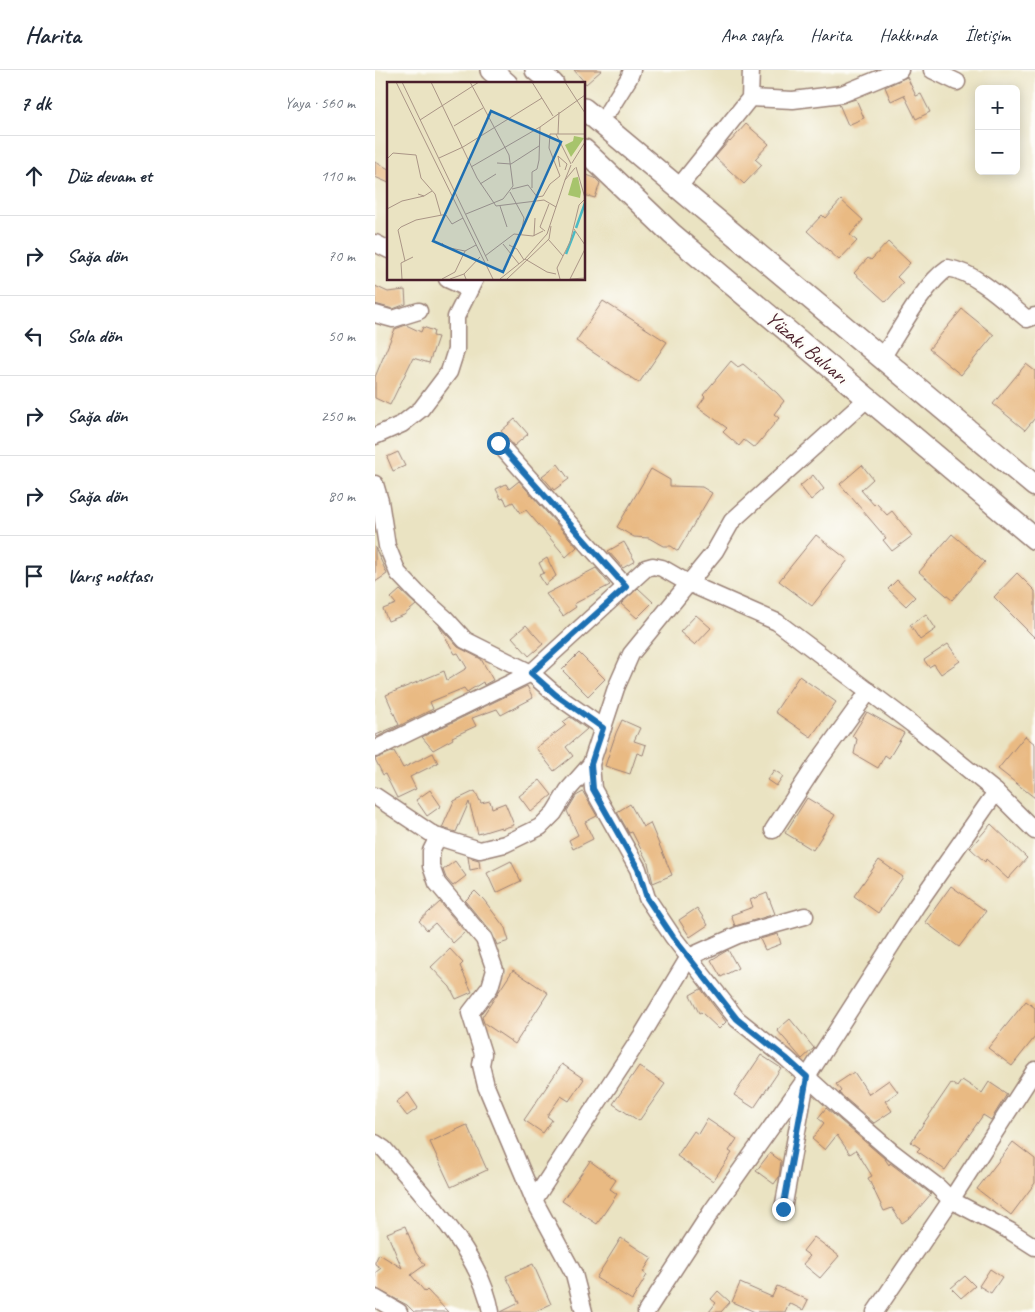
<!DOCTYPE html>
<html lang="tr">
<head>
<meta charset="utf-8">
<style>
	body { margin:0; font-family:Caveat,sans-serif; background:#f2f2f3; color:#1f2937 }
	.controls { position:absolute; right:15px; top:15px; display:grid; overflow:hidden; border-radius:8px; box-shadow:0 2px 12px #0003 }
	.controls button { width:45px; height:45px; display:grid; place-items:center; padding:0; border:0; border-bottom:1px solid #e0e1e3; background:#fff; color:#1f2937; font:25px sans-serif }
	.stop { position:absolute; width:15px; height:15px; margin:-11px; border:4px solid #1f6fb2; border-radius:50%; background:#fff }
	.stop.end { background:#1f6fb2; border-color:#fff; box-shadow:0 1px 5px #0008 }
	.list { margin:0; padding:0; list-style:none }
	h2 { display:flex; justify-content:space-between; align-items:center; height:65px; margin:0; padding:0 20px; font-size:21px }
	h2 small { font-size:16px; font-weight:400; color:#747a83 }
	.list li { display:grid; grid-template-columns:32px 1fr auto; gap:15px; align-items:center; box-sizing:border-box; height:80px; padding:0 20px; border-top:1px solid #e0e1e3 }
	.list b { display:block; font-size:19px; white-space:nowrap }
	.list em { font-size:16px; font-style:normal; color:#747a83 }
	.icon { flex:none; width:28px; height:28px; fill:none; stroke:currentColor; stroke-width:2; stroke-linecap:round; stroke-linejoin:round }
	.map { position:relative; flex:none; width:660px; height:1242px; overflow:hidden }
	header { display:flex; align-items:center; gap:30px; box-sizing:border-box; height:70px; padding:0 25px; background:#fff; border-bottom:1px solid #e0e1e3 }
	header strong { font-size:24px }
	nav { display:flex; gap:28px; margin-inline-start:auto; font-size:18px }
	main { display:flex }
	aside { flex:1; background:#fff }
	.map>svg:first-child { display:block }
	.building { fill:#e9ba83 }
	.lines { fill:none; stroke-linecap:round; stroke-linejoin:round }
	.minor-casing { stroke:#9a8176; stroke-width:19 }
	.major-casing { stroke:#9a8176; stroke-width:24 }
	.minor { stroke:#fff; stroke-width:16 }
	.major { stroke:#fff; stroke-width:21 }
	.route { stroke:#1f6fb2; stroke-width:6 }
	.labels { text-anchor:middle; stroke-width:4.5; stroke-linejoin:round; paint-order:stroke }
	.street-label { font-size:21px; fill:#4a1f2b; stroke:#fdfcf7 }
	.inset-river { fill:none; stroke:#4bbac4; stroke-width:2.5 }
	.inset-road { fill:none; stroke:#aa9586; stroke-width:1 }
	.view { fill:#1f6fb2; fill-opacity:0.15; stroke:#1f6fb2; stroke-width:2.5 }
	.inset-edge { fill:none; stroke:#4a1f2b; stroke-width:2.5 }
</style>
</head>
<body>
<header>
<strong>Harita</strong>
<nav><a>Ana sayfa</a><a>Harita</a><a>Hakkında</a><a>İletişim</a></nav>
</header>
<main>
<aside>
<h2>7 dk<small>Yaya · 560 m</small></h2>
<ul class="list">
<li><svg class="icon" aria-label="ahead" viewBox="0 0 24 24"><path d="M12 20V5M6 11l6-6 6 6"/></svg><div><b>Düz devam et</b></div><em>110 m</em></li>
<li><svg class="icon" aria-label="right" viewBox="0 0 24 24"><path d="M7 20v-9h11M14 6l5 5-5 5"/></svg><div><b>Sağa dön</b></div><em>70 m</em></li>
<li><svg class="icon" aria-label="left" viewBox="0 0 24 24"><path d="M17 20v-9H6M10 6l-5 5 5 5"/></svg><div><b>Sola dön</b></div><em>50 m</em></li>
<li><svg class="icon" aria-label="right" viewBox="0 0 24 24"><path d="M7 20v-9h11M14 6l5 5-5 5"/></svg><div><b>Sağa dön</b></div><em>250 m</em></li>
<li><svg class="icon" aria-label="right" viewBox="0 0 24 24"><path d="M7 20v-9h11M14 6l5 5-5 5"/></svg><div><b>Sağa dön</b></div><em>80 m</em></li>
<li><svg class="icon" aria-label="arrive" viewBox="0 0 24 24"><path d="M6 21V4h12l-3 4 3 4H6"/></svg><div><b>Varış noktası</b></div></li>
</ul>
</aside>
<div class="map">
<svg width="660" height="1242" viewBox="0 0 660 1242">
	<rect width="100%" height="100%" fill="#fdfcf7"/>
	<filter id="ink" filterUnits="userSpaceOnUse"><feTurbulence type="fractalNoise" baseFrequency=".02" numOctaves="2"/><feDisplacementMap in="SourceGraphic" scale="10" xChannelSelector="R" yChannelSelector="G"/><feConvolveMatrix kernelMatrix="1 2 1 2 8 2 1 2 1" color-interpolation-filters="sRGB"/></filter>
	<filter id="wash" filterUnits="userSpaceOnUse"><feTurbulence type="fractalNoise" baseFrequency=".0096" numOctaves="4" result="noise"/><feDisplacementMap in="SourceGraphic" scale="20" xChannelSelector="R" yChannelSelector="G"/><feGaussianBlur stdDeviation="1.12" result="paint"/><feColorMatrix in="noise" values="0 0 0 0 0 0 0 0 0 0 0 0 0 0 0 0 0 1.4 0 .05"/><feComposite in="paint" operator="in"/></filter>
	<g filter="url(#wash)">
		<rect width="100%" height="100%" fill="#eae3c2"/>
		<g id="blocks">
			<!-- building -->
			<g class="building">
				<path d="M 199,0 L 227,0 L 211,14 Z"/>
				<path d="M 532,7 L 541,26 L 546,24 L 555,42 L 541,49 L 529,25 L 516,31 L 510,17 Z"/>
				<path d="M 481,29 L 489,48 L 473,55 L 464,34 Z"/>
				<path d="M 371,54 L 394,74 L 380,89 L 387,95 L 369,114 L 340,87 L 354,71 L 355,72 Z"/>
				<path d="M 0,92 L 14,99 L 14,113 L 0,107 Z"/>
				<path d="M 209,104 L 220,108 L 225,113 L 220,128 L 209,125 Z"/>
				<path d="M 466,130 L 488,150 L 475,165 L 482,171 L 464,190 L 432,161 L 447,145 L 450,148 Z"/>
				<path d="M 513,172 L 535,193 L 522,207 L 528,213 L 511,232 L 479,203 L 493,188 L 496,190 Z"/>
				<path d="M 0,216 L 13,222 L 30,220 L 31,234 L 18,239 L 0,234 Z"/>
				<path d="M 228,231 L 292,272 L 264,313 L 201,271 Z"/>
				<path d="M 587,239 L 619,265 L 586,305 L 554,279 Z"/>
				<path d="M 31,255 L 46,262 L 48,257 L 59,261 L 58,266 L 63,267 L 54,293 L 38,288 L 15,335 L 0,328 L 0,307 L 20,259 Z"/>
				<path d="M 356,291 L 363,297 L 368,294 L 402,323 L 409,331 L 399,344 L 404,348 L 382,375 L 378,377 L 369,370 L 364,376 L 348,362 L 352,358 L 323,337 L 330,327 L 328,325 Z"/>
				<path d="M 651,294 L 660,301 L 660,348 L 650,360 L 618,334 Z"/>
				<path d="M 140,349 L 153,364 L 139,376 L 126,361 Z"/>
				<path d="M 23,382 L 30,396 L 18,401 L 12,387 Z"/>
				<path d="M 183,394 L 194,409 L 179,420 L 167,406 Z"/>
				<path d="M 487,395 L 498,409 L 486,420 L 499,435 L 501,433 L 512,445 L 517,441 L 537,466 L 517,481 L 508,470 L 511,468 L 465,414 Z"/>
				<path d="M 276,399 L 295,410 L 295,416 L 327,417 L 337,423 L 303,481 L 296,476 L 288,476 L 274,468 L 259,467 L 242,457 Z"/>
				<path d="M 438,405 L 449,419 L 436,430 L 425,416 Z"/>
				<path d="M 144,411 L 202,477 L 191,487 L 151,440 L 145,443 L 138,432 L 132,435 L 129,428 L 126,429 L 121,419 L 131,414 L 134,419 Z"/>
				<path d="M 577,464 L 610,492 L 577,530 L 544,502 Z"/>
				<path d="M 441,465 L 473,490 L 437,536 L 404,511 Z"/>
				<path d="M 249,472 L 260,491 L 248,498 L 233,481 Z"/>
				<path d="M 0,477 L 12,504 L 0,512 Z"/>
				<path d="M 172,488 L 181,506 L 170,515 L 164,505 L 169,503 L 164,493 Z"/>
				<path d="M 221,498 L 235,515 L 199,534 L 201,537 L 188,546 L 171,524 Z"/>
				<path d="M 642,503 L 660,521 L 660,568 L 619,527 Z"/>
				<path d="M 522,510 L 540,527 L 531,536 L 513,519 Z"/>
				<path d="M 263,518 L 278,532 L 262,548 L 246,534 Z"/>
				<path d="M 25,520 L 41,535 L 29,545 L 13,551 L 8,539 L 21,534 L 16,528 Z"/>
				<path d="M 551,544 L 561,559 L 545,570 L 535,555 Z"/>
				<path d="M 321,545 L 336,558 L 320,575 L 305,562 Z"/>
				<path d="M 151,555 L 168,574 L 154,586 L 137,567 Z"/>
				<path d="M 64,556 L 83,577 L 106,589 L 118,610 L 109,615 L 108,612 L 92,622 L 89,618 L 55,632 L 58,639 L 2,667 L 1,665 L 24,655 L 11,625 L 69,601 L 72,610 L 92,598 L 83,583 L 80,584 Z"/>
				<path d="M 573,574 L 585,591 L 566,604 L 559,594 L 554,597 L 549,590 Z"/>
				<path d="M 204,583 L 230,609 L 213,626 L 187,600 Z"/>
				<path d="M 424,606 L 461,632 L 436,667 L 400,642 Z"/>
				<path d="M 152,616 L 158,628 L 126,645 L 122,639 L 97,648 L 101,656 L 77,667 L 78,669 L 58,680 L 47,667 Z"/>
				<path d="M 492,642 L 529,663 L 514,688 L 510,685 L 503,698 L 479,684 L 482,669 L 477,666 Z"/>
				<path d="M 195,647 L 212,659 L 191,677 L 198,686 L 179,701 L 161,678 L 191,655 L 188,652 Z"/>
				<path d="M 247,650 L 265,658 L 259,671 L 271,675 L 268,685 L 262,683 L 255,704 L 230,696 L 241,663 Z"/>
				<path d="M 650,666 L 660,674 L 660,728 L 623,699 Z"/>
				<path d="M 19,681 L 28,698 L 58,683 L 63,693 L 35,707 L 41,719 L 22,728 L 10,704 L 8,705 L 0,689 Z"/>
				<path d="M 399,700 L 408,706 L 401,716 L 392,710 Z"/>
				<path d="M 165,710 L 177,725 L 156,742 L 144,726 Z"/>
				<path d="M 55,720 L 66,736 L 52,746 L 41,730 Z"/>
				<path d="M 100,721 L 106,733 L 115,731 L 117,738 L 130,733 L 139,755 L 126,759 L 126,757 L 103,764 L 94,732 L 81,762 L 67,758 L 79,731 Z"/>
				<path d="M 208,722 L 222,746 L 210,752 L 218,769 L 198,779 L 194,770 L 203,765 L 192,741 L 201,726 Z"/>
				<path d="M 432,728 L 460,745 L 438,780 L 410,763 Z"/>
				<path d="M 255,734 L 268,757 L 275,753 L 297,805 L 278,813 L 273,793 L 257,762 L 254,763 L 242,742 Z"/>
				<path d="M 616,754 L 652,788 L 633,809 L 611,789 L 610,792 L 595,778 Z"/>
				<path d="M 93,787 L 104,790 L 105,798 L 95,800 Z"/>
				<path d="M 504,790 L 528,807 L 503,843 L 479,826 Z"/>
				<path d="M 80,791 L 91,806 L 78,816 L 71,808 L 68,800 Z"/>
				<path d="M 136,791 L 146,811 L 121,823 L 112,803 Z"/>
				<path d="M 576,816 L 611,841 L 584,877 L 550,852 Z"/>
				<path d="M 100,821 L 109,830 L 130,858 L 134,871 L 122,875 L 117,863 L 90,831 Z"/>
				<path d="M 392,823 L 400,844 L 360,856 L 356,845 L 378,837 L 375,830 Z"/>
				<path d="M 65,832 L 90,862 L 78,873 L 60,853 L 52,860 L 44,851 Z"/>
				<path d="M 322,838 L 333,855 L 315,867 L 304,850 Z"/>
				<path d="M 403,864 L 406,874 L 390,880 L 385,869 Z"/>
				<path d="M 75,879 L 88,893 L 85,896 L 97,922 L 81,929 L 75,917 L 56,897 Z"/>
				<path d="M 353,880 L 363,898 L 346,907 L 336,890 Z"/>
				<path d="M 138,900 L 173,923 L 140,974 L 109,953 L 107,947 Z"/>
				<path d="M 326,919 L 351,952 L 344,959 L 326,942 L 324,943 L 315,925 Z"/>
				<path d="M 651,931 L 660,938 L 660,967 L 637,996 L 613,978 Z"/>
				<path d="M 415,949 L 439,978 L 427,989 L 402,960 Z"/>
				<path d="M 386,985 L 406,998 L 379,1038 L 359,1025 Z"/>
				<path d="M 187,994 L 209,1009 L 194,1031 L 186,1026 L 172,1046 L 177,1050 L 168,1063 L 149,1050 Z"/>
				<path d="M 264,996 L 290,1014 L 264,1051 L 238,1034 Z"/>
				<path d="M 479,1002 L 494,1024 L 514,1010 L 523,1022 L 510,1031 L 517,1041 L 499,1053 L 464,1023 L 466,1021 L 461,1014 Z"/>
				<path d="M 587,1010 L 607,1023 L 614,1012 L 632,1024 L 616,1050 L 608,1045 L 570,1100 L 542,1081 L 545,1078 L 536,1072 L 576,1013 L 582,1017 Z"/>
				<path d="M 33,1023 L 43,1038 L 32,1046 L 21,1032 Z"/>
				<path d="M 451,1038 L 510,1089 L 514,1095 L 515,1093 L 556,1124 L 537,1146 L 527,1153 L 517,1138 L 509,1141 L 493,1108 L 497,1106 L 481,1080 L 475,1084 L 462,1065 L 450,1080 L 437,1069 L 449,1053 L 443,1048 Z"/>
				<path d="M 332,1049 L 362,1069 L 354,1081 L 357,1083 L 338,1111 L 302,1086 L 319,1061 L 323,1064 Z"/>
				<path d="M 92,1055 L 112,1100 L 76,1117 L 55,1072 Z"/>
				<path d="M 638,1072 L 660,1089 L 660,1113 L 636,1145 L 602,1119 Z"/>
				<path d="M 395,1083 L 406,1091 L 404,1107 L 399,1114 L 381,1101 Z"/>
				<path d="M 215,1091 L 241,1110 L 235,1119 L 242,1124 L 222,1154 L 187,1131 Z"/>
				<path d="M 30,1156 L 41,1183 L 50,1195 L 36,1205 L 50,1222 L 52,1220 L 73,1242 L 39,1242 L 32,1235 L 0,1218 L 0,1203 L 6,1198 L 0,1194 L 0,1192 L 4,1184 L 27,1198 L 12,1163 Z"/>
				<path d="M 439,1167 L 464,1186 L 445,1208 L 428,1194 L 435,1186 L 428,1181 Z"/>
				<path d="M 246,1168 L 277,1188 L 268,1202 L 272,1205 L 257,1230 L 221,1208 Z"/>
				<path d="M 158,1194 L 176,1234 L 159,1242 L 126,1242 L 144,1233 L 131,1206 Z"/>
				<path d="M 615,1199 L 627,1207 L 616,1223 L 604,1216 Z"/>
				<path d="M 590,1206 L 600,1216 L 586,1228 L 576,1218 Z"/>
				<path d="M 365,1213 L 397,1227 L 402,1216 L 433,1230 L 428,1240 L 414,1233 L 410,1242 L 380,1242 L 357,1232 Z"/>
				<path d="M 343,1221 L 355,1232 L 346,1242 L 334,1242 L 341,1233 L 336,1229 Z"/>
			</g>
		</g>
	</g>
	<g filter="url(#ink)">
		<use href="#blocks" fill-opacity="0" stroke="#9a8176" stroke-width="1"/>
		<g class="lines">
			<!-- minor casing -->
			<g class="minor-casing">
				<g id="minor">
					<path d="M 557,0 L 582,12"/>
					<path d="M 375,28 L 418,30 L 467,24 L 525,0"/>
					<path d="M 234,40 L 254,8 L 257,0"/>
					<path d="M 303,118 L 375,28 L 376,0"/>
					<path d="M 0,173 L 14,180"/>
					<path d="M 72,209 L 94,219"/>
					<path d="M 0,244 L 18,249 L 44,241"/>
					<path d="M 507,288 C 524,262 549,214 573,198 C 602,203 630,231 652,249 L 660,246"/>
					<path d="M 493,328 L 357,451 L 340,481 L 256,584 L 241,618 L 216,694 L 218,719 L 263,799 L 272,828 L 298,867 L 362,949 L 411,988 L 465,1037 L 516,1081 L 563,1117 L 576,1130 L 635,1161 L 660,1177"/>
					<path d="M 0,366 L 27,354 L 46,339 L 74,302 L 81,280 L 81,247 L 100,209"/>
					<path d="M 123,373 L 251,517"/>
					<path d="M 0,414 L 5,431 L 12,476 L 23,503 L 42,523 L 70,548 L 90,570 L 156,603 L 181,625 L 228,658"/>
					<path d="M 0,679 L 156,603 L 271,498 L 278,496 L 287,498 L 313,513 L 402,552 L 537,654 L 621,722 L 660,761"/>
					<path d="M 0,726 L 60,766 L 105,780 L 130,774 L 165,757 L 179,743 L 193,720 L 216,694"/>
					<path d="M 398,760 L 442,693 L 494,621"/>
					<path d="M 63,767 L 56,781 L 56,796 L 62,813 L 109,869 L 120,900 L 115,917 L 95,943 L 108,984 L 106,995 L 111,1016 L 159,1130 L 199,1204 L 209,1242"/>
					<path d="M 0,1073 L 9,1079 C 47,1124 106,1183 116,1242"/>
					<path d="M 159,1130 L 267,965 L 314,887 L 363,865 L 430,846"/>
					<path d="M 408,1139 L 431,1011"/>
					<path d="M 0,1228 L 24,1242"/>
					<path d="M 271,1242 L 336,1142 L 432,1007 L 542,835 L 621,722"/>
					<path d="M 500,1242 L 576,1130 L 660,1000"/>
				</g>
			</g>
			<!-- major casing -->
			<g class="major-casing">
				<g id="major">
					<path d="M 116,0 L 132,14"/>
					<path d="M 161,0 L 178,14"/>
					<path d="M 209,39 L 660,416"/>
					<path d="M 209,80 L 297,164 L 660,469"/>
				</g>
			</g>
			<!-- minor -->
			<use href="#minor" class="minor"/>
			<!-- major -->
			<use href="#major" class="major"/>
		</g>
	</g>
	<g class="lines" filter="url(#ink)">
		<!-- route -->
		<path class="route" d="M 123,373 L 251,517 L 156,603 L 181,625 L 228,658 L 216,694 L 218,719 L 263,799 L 272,828 L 298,867 L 362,949 L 411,988 L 432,1007 L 408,1139"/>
	</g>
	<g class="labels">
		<!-- street labels -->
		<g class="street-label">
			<text transform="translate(432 277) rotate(40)" y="7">Yüzakı Bulvarı</text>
		</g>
	</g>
	<!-- overview -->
	<g transform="translate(12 12)">
		<rect width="198" height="198" fill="#eae3c2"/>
		<path d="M 187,54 L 197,56 L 184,75 L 178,63 L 186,59 ZM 191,95 L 194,110 L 193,116 L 181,113 L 186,96 Z" fill="#a7c46c"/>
		<path class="inset-river" d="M 189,146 L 198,121M 179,172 L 188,149"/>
		<path class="inset-road" d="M 9,0 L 106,197M 15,0 L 101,179M 44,0 L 90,96 L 109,124 L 157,118 L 169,125M 145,0 L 166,34M 178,0 L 198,31M 33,38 L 92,0M 67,44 L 96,26M 169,52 L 184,82M 171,52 L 172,30M 1,76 L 6,71 L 29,73 L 34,96 L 48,112 L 54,133M 52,76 L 76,65 L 155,16M 110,81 L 124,82 L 152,64M 185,81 L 198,60M 184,83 L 178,98 L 188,86M 84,85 L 153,45M 173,85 L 171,74 L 180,82 L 178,88M 189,85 L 198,116M 93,102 L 109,92M 145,106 L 145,90 L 150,87 L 152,78 L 153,45 L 198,13M 125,107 L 141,103 L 151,116M 123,110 L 137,136 L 134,152M 31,112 L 37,114 L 45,109M 150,115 L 156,114 L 163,102 L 173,94 L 162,66 L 163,52 L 198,52M 113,124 L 120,145M 0,127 L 15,119 L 37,114M 79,132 L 116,117 L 126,104 L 122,73 L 83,0M 187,147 L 198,163M 158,149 L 153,145 L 162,122M 147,154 L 148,136M 161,157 L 176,174M 55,161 L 58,165 L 78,169M 116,162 L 132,182M 122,163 L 130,167 L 137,178M 98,174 L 127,152 L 146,154 L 156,149M 138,177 L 160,190 L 169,192M 18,179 L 11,148 L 14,145 L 29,138 L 55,133 L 59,133 L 65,142 L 76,136M 77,192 L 93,175M 15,197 L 14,181 L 26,175M 55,197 L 68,190 L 78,169 L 89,163M 63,197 L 77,192 L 79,197M 113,197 L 138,177 L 160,152 L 178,98M 120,197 L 162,157 L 164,144M 173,197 L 170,186 L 183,160 L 192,123 L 198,117M 183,197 L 198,167M 183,197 L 198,196"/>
		<path class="view" d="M 104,29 L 174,60 L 116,190 L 46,159 Z"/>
		<rect width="198" height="198" class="inset-edge"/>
	</g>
</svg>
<div class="controls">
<button>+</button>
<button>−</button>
</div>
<div class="stop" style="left:123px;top:373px"></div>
<div class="stop end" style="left:408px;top:1139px"></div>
</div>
</main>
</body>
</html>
